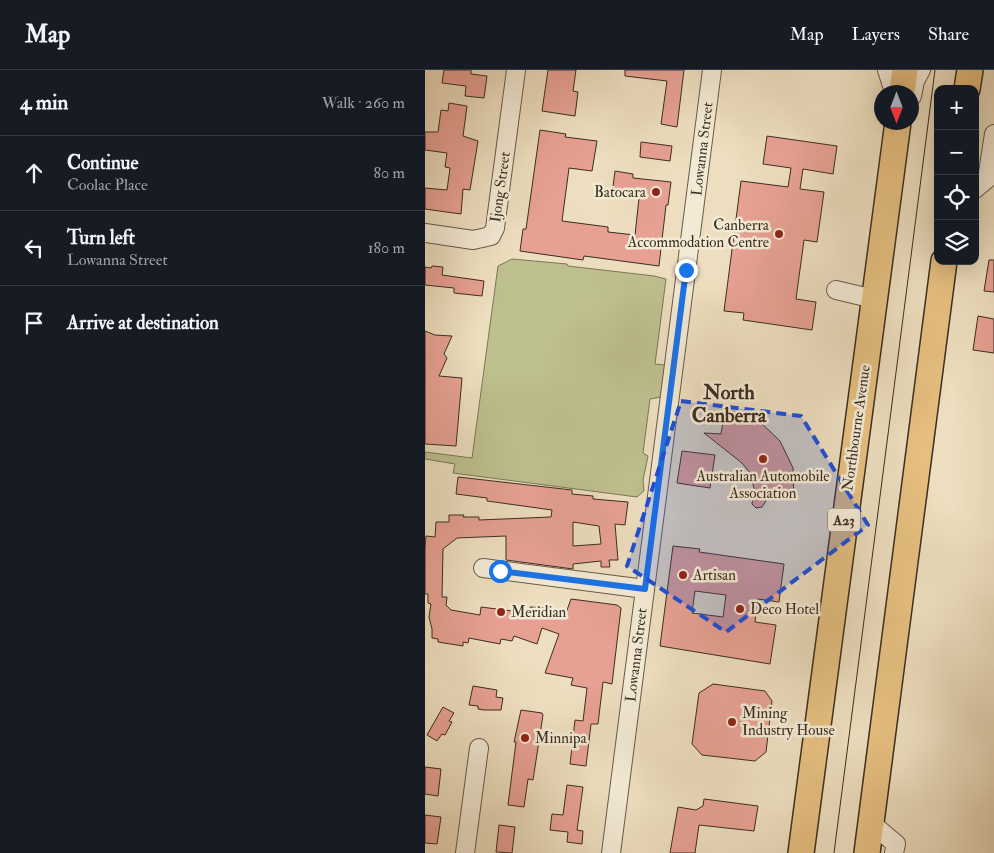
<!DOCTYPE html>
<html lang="en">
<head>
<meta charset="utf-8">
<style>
	body { margin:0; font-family:"IM FELL Double Pica",serif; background:#242831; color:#f1f3f6 }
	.controls { position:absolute; right:15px; top:15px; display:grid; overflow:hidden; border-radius:10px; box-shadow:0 5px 20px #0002 }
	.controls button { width:45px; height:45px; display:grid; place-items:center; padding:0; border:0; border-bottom:1px solid #363941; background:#171b24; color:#f1f3f6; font:25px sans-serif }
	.compass { position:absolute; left:449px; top:15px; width:45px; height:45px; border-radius:50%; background:#171b24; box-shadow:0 5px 20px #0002; rotate:180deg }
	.stop { position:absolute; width:15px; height:15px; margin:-11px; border:4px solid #1a73e8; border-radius:50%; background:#fff }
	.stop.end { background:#1a73e8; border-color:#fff; box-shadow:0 1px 5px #0008 }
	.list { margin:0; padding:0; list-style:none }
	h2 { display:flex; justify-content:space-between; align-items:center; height:65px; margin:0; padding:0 20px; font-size:21px }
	h2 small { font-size:16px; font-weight:400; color:#9ea1a6 }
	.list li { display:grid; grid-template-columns:32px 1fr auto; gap:15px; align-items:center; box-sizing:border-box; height:75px; padding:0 20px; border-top:1px solid #363941 }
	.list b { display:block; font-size:19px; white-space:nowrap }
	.list p { margin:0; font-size:16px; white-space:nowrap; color:#9ea1a6 }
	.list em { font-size:16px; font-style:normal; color:#9ea1a6 }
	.icon { flex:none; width:28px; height:28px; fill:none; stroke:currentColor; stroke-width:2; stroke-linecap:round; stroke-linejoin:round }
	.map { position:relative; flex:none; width:569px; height:783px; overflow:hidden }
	header { display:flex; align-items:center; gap:30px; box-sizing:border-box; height:70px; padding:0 25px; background:#171b24; border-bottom:1px solid #363941 }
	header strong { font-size:24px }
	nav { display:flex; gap:28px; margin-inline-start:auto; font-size:18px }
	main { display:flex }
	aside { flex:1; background:#171b24 }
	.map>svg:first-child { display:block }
	.green { fill:#bec08e; stroke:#7c7658 }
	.building { fill:#e7a193; stroke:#3b2d22; fill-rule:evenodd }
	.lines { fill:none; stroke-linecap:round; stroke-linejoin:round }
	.minor-casing { stroke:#685949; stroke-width:20 }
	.highway-casing { stroke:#3b2d22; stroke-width:28 }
	.minor { stroke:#f3ead5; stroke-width:18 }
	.highway { stroke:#e6bf80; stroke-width:25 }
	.tram { stroke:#3b2d22; stroke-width:1 }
	.route { stroke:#1a73e8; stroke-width:6 }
	.marked { fill:#1d4ed8; fill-opacity:0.2; stroke:#1d4ed8; stroke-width:4; stroke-dasharray:10 6; stroke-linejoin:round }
	.poi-dot { fill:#8f2418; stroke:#f3ead5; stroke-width:2 }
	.labels { text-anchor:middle; stroke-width:5; stroke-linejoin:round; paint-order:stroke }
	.shield { fill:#f3ead5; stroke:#726658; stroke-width:1 }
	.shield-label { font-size:14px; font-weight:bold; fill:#3b2d22 }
	.street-label { font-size:15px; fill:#3b2d22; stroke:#f3ead5 }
	.poi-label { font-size:15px; fill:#3b2d22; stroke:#f3ead5; text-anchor:start }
	.district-label { font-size:20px; font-weight:bold; fill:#3b2d22; stroke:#f3ead5 }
</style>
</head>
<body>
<header>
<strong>Map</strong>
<nav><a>Map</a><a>Layers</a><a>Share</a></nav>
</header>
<main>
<aside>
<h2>4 min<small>Walk · 260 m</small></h2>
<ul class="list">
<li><svg class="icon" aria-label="ahead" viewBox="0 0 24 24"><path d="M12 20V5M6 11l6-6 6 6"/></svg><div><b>Continue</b><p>Coolac Place</p></div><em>80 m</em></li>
<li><svg class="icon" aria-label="left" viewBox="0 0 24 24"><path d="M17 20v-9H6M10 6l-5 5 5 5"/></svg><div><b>Turn left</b><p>Lowanna Street</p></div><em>180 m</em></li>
<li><svg class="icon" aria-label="arrive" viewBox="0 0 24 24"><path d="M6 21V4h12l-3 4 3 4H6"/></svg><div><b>Arrive at destination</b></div></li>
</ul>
</aside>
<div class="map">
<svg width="569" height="783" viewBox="0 0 569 783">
	<rect width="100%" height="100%" fill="#eddebf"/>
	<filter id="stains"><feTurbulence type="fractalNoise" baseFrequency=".004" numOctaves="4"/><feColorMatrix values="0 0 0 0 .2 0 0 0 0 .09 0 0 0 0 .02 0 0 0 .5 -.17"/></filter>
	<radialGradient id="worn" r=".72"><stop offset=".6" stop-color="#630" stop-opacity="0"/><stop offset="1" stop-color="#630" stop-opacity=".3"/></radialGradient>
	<!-- green -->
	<path class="green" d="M 87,189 L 142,194 L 143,196 L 229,206 L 241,209 L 230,294 L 240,295 L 246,302 L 236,327 L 225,329 L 218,383 L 223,386 L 218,410 L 219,421 L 212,427 L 28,403 L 30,394 L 0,389 L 0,382 L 47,388 L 73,196 Z"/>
	<!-- building -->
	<g class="building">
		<path d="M 19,0 L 46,0 L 46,4 L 62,6 L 59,28 L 40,26 L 41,16 L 17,13 Z"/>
		<path d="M 123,0 L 151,0 L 148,21 L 153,22 L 150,46 L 117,41 Z"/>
		<path d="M 200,0 L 259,0 L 252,57 L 236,54 L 242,11 L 200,6 Z"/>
		<path d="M 24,33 L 42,36 L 38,66 L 53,71 L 45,120 L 38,119 L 36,144 L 0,139 L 0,118 L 22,120 L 25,98 L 20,97 L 22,83 L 0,80 L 0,62 L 13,62 L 16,40 L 23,41 Z"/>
		<path d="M 115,60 L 141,64 L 140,67 L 172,71 L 167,101 L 144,98 L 137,151 L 183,157 L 183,162 L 210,165 L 214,128 L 187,124 L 190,101 L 208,104 L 208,108 L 246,112 L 243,135 L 241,135 L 234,196 L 159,186 L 158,190 L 95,181 L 98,159 L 101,159 Z"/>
		<path d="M 342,66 L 412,76 L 408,104 L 378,99 L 375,119 L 399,122 L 392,172 L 379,170 L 371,229 L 391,232 L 387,260 L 318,250 L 319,243 L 299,241 L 316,111 L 363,117 L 366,98 L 338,94 Z"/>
		<path d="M 216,72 L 247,76 L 245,91 L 215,87 Z"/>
		<path d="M 564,190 L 569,190 L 569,222 L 559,221 Z"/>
		<path d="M 7,196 L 18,197 L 17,205 L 59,211 L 57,226 L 29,223 L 29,218 L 0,215 L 0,197 L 6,198 Z"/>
		<path d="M 553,246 L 569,249 L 569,283 L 548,280 Z"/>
		<path d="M 0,261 L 10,265 L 27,266 L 19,284 L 22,288 L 14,306 L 37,308 L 31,376 L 0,374 Z"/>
		<path d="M 300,339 L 332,349 L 355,371 L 368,398 L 369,430 L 344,426 L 337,437 L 331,438 L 327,434 L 329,419 L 326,404 L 317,393 L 279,363 L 296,364 Z"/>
		<path d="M 257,381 L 290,385 L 285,418 L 252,413 Z"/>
		<path d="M 33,407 L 147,420 L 147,424 L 168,426 L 168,429 L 203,432 L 200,455 L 190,454 L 193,490 L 184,490 L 185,497 L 176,497 L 176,491 L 148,494 L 148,499 L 81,490 L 81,466 L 32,468 L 18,479 L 17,527 L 22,527 L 21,535 L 26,540 L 55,545 L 56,537 L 103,543 L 105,537 L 124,538 L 141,543 L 146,529 L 192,535 L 196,538 L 187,614 L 178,612 L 173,654 L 166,654 L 161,696 L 145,694 L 150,650 L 158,651 L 162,618 L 146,615 L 148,608 L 120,603 L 134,564 L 117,558 L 112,574 L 89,566 L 87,571 L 76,569 L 75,574 L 44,568 L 43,573 L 38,572 L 38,576 L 13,572 L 13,569 L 7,568 L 7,559 L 4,547 L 6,534 L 3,533 L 3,524 L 0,524 L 0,479 L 1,466 L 10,467 L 11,452 L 24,452 L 24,445 L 39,445 L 38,447 L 54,447 L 54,450 L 126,447 L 127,440 L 62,431 L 62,428 L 31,424 ZM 148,452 L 174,456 L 176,474 L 148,476 Z"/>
		<path d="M 248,476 L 275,479 L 274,482 L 359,494 L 354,532 L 333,529 L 330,552 L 351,555 L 345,594 L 235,576 ZM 270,521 L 301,525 L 298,547 L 267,543 Z"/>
		<path d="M 288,614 L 340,621 L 347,631 L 341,682 L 330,691 L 277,685 L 267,674 L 274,623 Z"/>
		<path d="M 48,616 L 72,620 L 71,627 L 78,628 L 76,640 L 59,640 L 53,639 L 53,636 L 44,635 Z"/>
		<path d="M 18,637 L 29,643 L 24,651 L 27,652 L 20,665 L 17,664 L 12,671 L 2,665 Z"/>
		<path d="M 96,640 L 117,643 L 118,645 L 108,710 L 103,709 L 99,737 L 83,735 L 91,672 L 89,672 Z"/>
		<path d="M 0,697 L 16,699 L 13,726 L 0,724 Z"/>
		<path d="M 142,715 L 158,717 L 152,760 L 158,761 L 157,774 L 142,772 L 143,762 L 125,760 L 127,744 L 138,745 Z"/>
		<path d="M 279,729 L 333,736 L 329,761 L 274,755 L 270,783 L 245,783 L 253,737 L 271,740 L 278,736 Z"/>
		<path d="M 0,745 L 16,747 L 12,774 L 0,773 Z"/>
		<path d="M 74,755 L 90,757 L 87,783 L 71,782 Z"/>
	</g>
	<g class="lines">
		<!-- minor casing -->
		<g class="minor-casing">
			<g id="minor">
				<path d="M 462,0 L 469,22"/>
				<path d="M 487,26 L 490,11 L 496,0"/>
				<path d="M 550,119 L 562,109 L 569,64"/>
				<path d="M 0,163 L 48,170 L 66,166 L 70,158 L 91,0"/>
				<path d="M 411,220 L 449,229"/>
				<path d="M 58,498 L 220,519"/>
				<path d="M 446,753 L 471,774 L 469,783"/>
				<path d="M 40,783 L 54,678"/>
				<path d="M 186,783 L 287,0"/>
			</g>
		</g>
		<!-- highway casing -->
		<g class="highway-casing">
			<g id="highway">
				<path d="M 542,19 L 545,0"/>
				<path d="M 477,22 L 480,0"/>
				<path d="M 376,783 L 473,52"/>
				<path d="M 442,783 L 519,191"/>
			</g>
		</g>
		<!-- minor -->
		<use href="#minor" class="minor"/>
		<!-- highway -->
		<use href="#highway" class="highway"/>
		<!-- tram -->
		<path class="tram" d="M 409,783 L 510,0"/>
	</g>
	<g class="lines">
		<!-- route -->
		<path class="route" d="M 75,501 L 220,519 L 261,200"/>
	</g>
	<!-- marked area -->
	<path class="marked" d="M 256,331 L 376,346 L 443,455 L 301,562 L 202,496 Z"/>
	<!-- markers -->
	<g class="poi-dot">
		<circle cx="231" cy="122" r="5"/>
		<circle cx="354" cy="164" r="5"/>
		<circle cx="338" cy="389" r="5"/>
		<circle cx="258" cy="505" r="5"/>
		<circle cx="315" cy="539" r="5"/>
		<circle cx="76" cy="542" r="5"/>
		<circle cx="307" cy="652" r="5"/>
		<circle cx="100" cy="668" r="5"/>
	</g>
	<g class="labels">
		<!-- shield labels -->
		<rect class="shield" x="403" y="438.5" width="32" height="23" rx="4"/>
		<g class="shield-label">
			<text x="419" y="455">A23</text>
		</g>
		<!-- street labels -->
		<g class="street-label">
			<text transform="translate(277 79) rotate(-83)" y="5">Lowanna Street</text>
			<text transform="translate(75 117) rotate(-82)" y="5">Ijong Street</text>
			<text transform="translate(431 358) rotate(-82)" y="5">Northbourne Avenue</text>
			<text transform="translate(211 585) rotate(-83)" y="5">Lowanna Street</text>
		</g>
		<!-- poi labels -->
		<g class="poi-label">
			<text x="221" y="127" text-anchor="end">Batocara</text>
			<text x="344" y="160" text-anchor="end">Canberra<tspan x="344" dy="17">Accommodation Centre</tspan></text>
			<text x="338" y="411" text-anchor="middle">Australian Automobile<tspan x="338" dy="17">Association</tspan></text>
			<text x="268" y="510">Artisan</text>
			<text x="325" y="544">Deco Hotel</text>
			<text x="86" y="547">Meridian</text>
			<text x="317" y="648">Mining<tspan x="317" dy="17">Industry House</tspan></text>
			<text x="110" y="673">Minnipa</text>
		</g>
		<!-- district labels -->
		<g class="district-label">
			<text x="304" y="329">North<tspan x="304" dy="23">Canberra</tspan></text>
		</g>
	</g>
	<rect width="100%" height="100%" filter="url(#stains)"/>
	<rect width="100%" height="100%" fill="url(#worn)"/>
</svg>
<div class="controls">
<button>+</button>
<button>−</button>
<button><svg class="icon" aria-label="locate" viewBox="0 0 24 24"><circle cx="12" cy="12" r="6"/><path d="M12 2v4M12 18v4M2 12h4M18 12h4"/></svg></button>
<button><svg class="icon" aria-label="layers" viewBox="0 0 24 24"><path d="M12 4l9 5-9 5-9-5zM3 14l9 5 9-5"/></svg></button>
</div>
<svg class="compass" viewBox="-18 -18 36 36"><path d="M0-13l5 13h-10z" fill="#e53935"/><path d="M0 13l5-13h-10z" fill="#9ea1a6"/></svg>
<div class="stop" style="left:75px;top:501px"></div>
<div class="stop end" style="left:261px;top:200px"></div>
</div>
</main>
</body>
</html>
